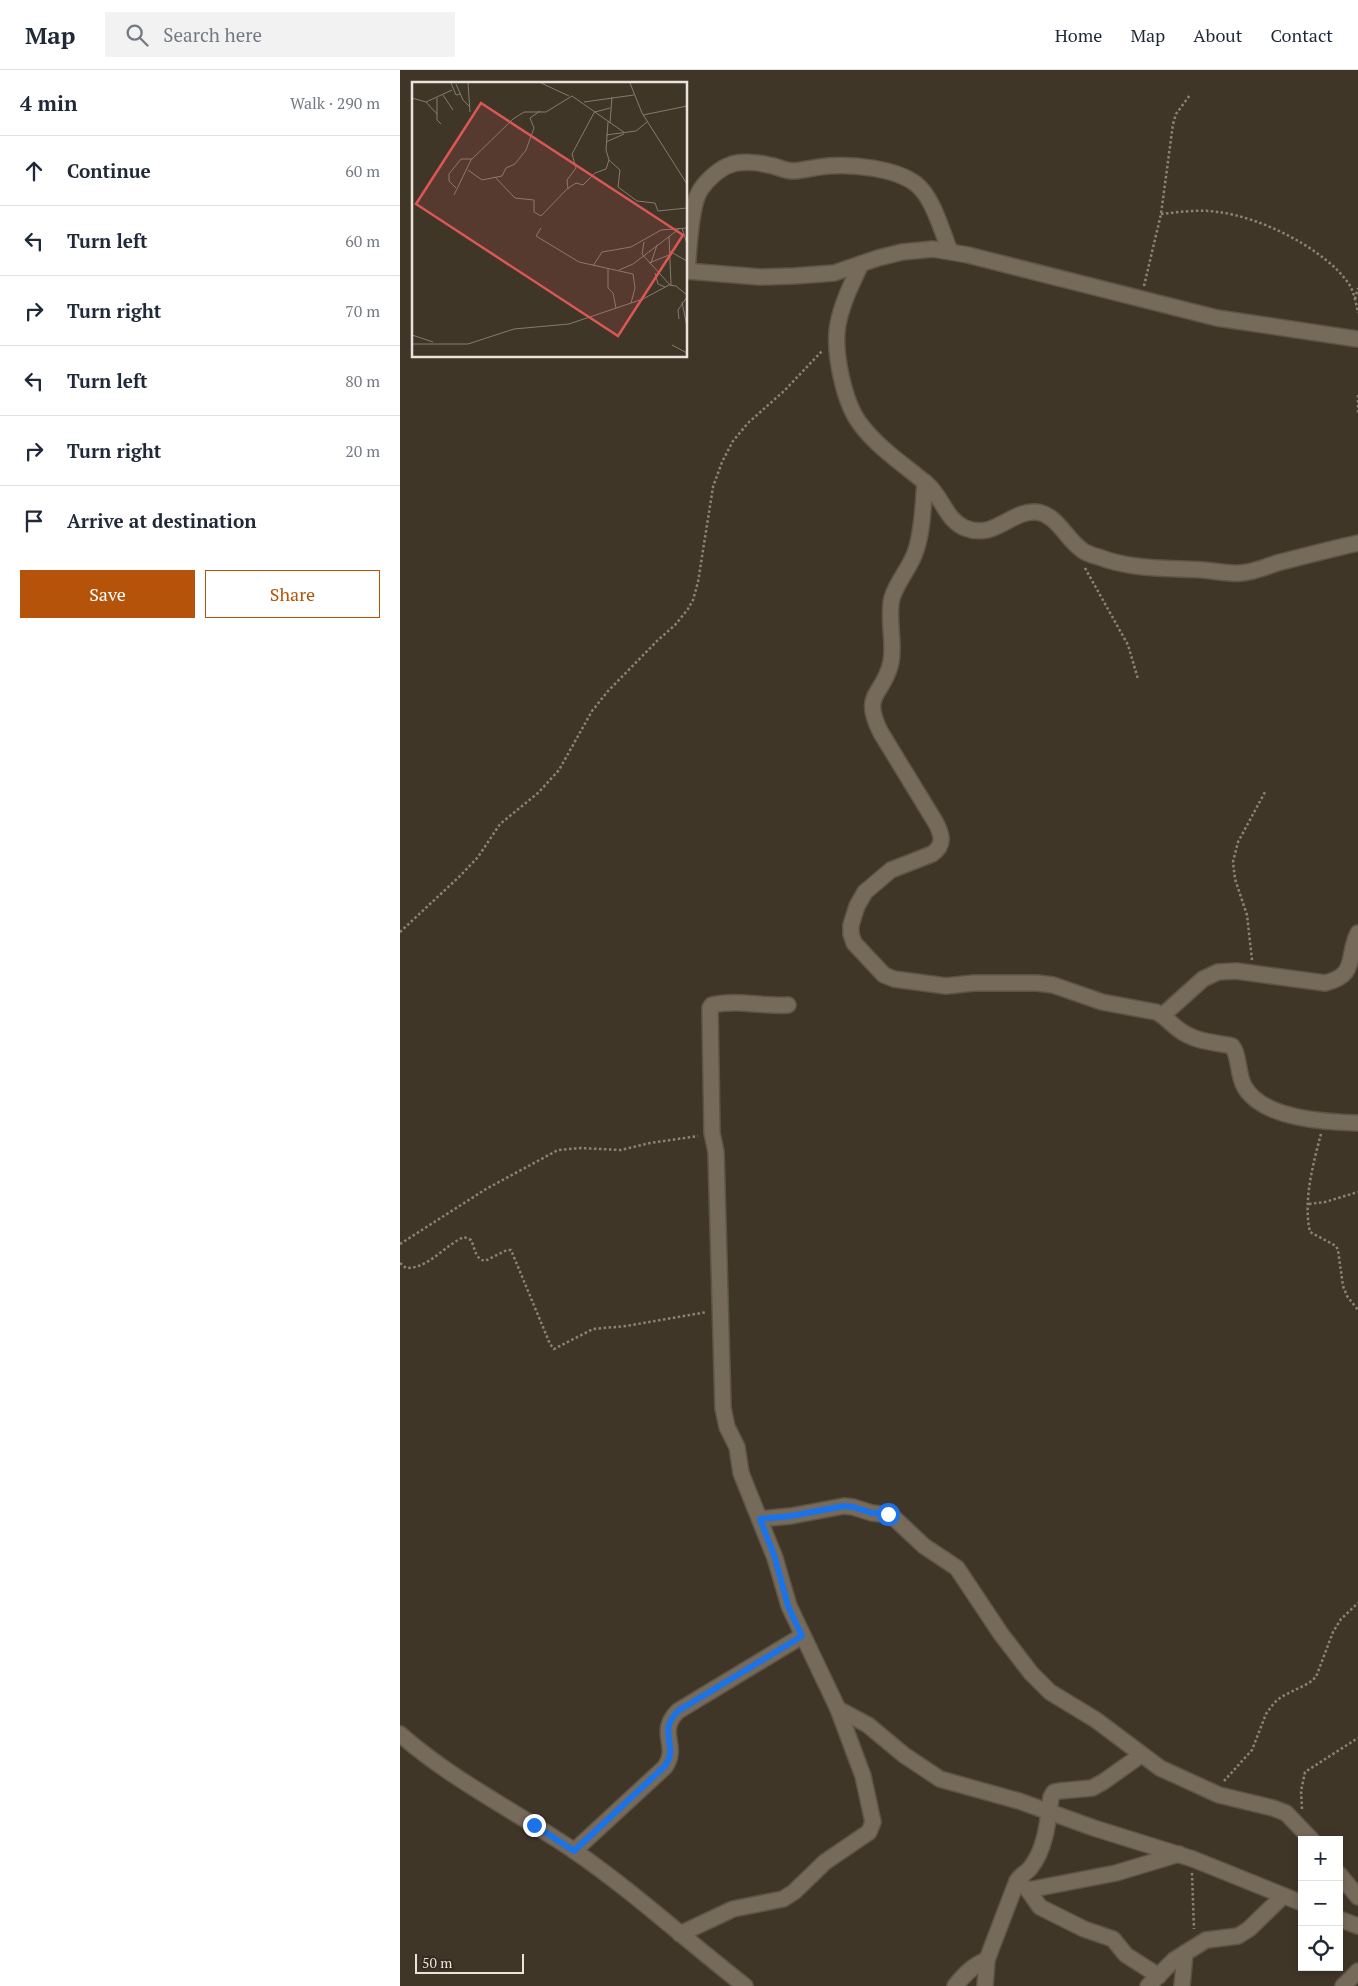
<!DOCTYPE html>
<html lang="en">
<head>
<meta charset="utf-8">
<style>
	body { margin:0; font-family:"PT Serif",serif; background:#f2f2f3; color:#1f2937 }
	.controls { position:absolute; right:15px; bottom:15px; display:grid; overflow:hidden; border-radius:0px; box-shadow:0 2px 8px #0003 }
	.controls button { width:45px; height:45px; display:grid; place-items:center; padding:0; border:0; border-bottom:1px solid #e0e1e3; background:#fff; color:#1f2937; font:25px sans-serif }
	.scale { position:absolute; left:15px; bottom:12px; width:109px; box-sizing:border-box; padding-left:5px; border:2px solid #eae3db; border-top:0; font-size:14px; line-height:18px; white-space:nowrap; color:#eae3db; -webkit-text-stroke:4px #352b1e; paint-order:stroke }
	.stop { position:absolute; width:15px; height:15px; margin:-11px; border:4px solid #1a73e8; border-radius:50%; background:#fff }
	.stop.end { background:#1a73e8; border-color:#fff; box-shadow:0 1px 5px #0008 }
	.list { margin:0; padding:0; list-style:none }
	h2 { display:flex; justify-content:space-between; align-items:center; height:65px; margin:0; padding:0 20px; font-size:21px }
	h2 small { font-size:16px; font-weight:400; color:#747a83 }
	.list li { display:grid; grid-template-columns:32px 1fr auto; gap:15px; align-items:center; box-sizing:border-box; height:70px; padding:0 20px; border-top:1px solid #e0e1e3 }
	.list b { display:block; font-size:19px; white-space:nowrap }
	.list em { font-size:16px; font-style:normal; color:#747a83 }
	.actions { display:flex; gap:10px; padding:15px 20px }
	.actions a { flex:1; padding:11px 0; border:1px solid #b45309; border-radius:0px; text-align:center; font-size:18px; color:#b45309 }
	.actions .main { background:#b45309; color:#fff }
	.icon { flex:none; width:28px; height:28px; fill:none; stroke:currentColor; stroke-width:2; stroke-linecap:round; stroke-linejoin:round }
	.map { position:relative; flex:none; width:958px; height:1916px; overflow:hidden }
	header { display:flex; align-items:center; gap:30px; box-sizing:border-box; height:70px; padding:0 25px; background:#fff; border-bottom:1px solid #e0e1e3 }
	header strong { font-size:24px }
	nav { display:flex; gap:28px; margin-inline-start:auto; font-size:18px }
	.search { width:350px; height:45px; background:#f2f2f3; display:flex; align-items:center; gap:12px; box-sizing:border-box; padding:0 18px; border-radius:0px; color:#747a83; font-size:19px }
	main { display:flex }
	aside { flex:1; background:#fff }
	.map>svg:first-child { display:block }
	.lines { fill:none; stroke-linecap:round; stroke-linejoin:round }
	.street-casing { stroke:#5d5449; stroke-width:18 }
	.path { stroke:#8c8378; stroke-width:2.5; stroke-dasharray:2.5 2.5; stroke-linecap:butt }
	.street { stroke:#766a5b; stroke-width:15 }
	.route { stroke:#1a73e8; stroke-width:6 }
	.inset-road { fill:none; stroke:#847b70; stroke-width:1 }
	.view { fill:#db5755; fill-opacity:0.15; stroke:#db5755; stroke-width:2.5 }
	.inset-edge { fill:none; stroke:#eae3db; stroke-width:2.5 }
</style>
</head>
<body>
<header>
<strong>Map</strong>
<div class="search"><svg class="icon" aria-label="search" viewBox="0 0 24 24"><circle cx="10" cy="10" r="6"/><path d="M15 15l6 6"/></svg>Search here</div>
<nav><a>Home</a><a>Map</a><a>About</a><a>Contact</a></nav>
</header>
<main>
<aside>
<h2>4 min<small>Walk · 290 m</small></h2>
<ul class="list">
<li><svg class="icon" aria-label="ahead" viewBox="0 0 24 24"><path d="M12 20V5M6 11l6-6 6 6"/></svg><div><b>Continue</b></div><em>60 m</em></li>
<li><svg class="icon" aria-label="left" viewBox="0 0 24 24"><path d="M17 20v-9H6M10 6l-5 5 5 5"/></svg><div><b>Turn left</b></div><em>60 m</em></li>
<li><svg class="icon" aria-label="right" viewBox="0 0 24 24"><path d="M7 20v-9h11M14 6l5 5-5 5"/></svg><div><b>Turn right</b></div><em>70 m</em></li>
<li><svg class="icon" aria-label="left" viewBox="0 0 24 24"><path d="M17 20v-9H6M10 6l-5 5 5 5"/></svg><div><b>Turn left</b></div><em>80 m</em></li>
<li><svg class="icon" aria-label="right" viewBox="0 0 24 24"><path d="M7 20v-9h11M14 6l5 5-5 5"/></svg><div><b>Turn right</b></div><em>20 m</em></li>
<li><svg class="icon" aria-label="arrive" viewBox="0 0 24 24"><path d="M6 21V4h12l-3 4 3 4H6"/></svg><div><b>Arrive at destination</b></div></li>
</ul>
<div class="actions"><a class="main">Save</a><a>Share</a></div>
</aside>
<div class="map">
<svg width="958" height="1916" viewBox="0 0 958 1916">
	<rect width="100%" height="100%" fill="#403628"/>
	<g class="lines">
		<!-- street casing -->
		<g class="street-casing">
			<g id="street">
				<path d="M 461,194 C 452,213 442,233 438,254 C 433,281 444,334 461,355 C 479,379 506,396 528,415 C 542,427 546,450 565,458 C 595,470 611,440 636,442 C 658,444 667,472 685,482 C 689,484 694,486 699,487 C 732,500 769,498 803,500 C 816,501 829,504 841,503 C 854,502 866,497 877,493 C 904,486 931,479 958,473"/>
				<path d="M 286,201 L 360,207 L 394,206 L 434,203 L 478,188 L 502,182 L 533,179 L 568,185 L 817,248 L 958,269"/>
				<path d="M 287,201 C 289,181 290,134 301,119 C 307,110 320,98 330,95 C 340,91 358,92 368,95 C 377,96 384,101 394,101 C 405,100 416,97 428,96 C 453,94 495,98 516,114 C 533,127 542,162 550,181"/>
				<path d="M 525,412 C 523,434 523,459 516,480 C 511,497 497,511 492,528 C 487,549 495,571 491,592 C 484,626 460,622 481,663 L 536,753 C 542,765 545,775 532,784 L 491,800 L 465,822 L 457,836 L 451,855 L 451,864 L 454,873 L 484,905 L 494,909 L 546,916 L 574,913 L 637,913 L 653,915 L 702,932 L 756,942 C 765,946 770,953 778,959 C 795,972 813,972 832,976 C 839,984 838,1005 844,1016 C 862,1049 925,1052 958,1053"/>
				<path d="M 763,945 L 803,909 L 818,902 L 836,901 L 925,913 C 958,905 946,888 958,863"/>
				<path d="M 360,1449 L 391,1446 L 444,1436 L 453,1437 L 472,1443 L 491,1445 L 524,1476 L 557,1498 L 601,1564 L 631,1603 L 650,1622 L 696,1650 L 760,1698 L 819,1725 L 873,1738 L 886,1743 L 912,1770"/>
				<path d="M 438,1639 L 468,1655 L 504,1685 L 540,1709 L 619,1731 L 694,1758 L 793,1789 L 902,1833"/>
				<path d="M 0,1664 C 52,1710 115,1741 173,1780 C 233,1821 287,1871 345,1916"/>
				<path d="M 174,1781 L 265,1697 C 280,1675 256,1663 278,1641 L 402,1566"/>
				<path d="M 939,1804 L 958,1827"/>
				<path d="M 617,1811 L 628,1820 L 640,1837 L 684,1859 L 713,1869 L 726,1885 L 759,1906"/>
				<path d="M 628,1820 L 716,1803 L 779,1784"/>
				<path d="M 939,1849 L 958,1856"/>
				<path d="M 280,1864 L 333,1839 L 383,1829 L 394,1822 L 425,1792 L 469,1762 L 473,1752 L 463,1706 L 438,1639 L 389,1536 L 375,1488 L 341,1403 L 337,1377 L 327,1357 L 323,1338 L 316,1082 L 312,1063 L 310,938 L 312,935 C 336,929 364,937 388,935"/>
				<path d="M 555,1916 C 564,1905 574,1894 587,1890"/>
				<path d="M 585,1916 L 587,1890 L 591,1879 L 617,1811 C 620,1805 627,1803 631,1797 C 646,1778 648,1750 651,1727 L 654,1722 L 659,1721 L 692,1718 L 703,1712 L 741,1685"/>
				<path d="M 748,1916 L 774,1890 L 806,1870 L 838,1866 L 849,1859 L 883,1826"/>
				<path d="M 782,1916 L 785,1883"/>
				<path d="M 943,1916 L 958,1901"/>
			</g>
		</g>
		<!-- path -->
		<g class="path">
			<path d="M 761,144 C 780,142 799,139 818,142 C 860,147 924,178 949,214 C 954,222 956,233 958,243"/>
			<path d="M 744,216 L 761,144 L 773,54 L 776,44 L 790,25"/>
			<path d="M 955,229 L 958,218"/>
			<path d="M 958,325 L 958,344"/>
			<path d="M 685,498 L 728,575 L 738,609"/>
			<path d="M 0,862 L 60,806 L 78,787 L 100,754 L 138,723 L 159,700 L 192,641 L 208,621 L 257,571 L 275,555 L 288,539 L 293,530 L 298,512 L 313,417 L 322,392 L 333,371 L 348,353 L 384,321 L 422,281"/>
			<path d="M 852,890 L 847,845 L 835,809 L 833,792 L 838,772 L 865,722"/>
			<path d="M 921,1064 C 913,1094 903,1131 910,1162 L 936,1176 L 938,1180 L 943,1216 L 947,1226 L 958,1240"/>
			<path d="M 909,1134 L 925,1132 L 958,1122"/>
			<path d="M 0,1174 L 86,1119 L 158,1080 L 181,1078 L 221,1080 L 250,1073 L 298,1066"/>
			<path d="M 0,1193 L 6,1198 C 28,1199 45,1175 64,1167 L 71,1170 C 75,1178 75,1189 85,1191 L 107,1180 L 111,1180 L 150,1274 L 154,1279 L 193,1259 L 226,1256 L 307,1242"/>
			<path d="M 824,1711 L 852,1680 L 866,1644 L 874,1633 L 881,1627 L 909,1613 L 916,1607 L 933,1562 L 941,1549 L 958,1533"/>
			<path d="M 902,1739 L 901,1721 L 905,1702 L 958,1668"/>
			<path d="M 792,1803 L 794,1859"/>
		</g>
		<!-- street -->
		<use href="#street" class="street"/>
	</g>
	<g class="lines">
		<!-- route -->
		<path class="route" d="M 134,1755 L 174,1781 L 265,1696 C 280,1675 256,1663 278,1641 L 402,1566 L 388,1536 L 375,1488 L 360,1449 L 391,1446 L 444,1436 L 453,1437 L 472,1443 L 488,1444"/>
	</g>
	<!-- overview -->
	<g transform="translate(12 12)">
		<rect width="275" height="275" fill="#403628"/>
		<path class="inset-road" d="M 39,1 L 44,13 L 48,12M 56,1 L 58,30M 129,1 L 157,14M 218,1 L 230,31 L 275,102M 44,2 L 51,18 L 58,25M 31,13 L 41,28M 0,16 L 14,20 L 25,32M 25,16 L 25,38 L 29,42M 14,20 L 40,8M 172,20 L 222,13M 183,30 L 198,26M 231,33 L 275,24M 196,40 L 194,68 L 197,78 L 208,88 L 206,105 L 225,119 L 243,121 L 246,129 L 275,126M 198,41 L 200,15M 194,53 L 224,49 L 235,40M 194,60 L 212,52M 56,88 L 70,98 L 90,94 L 94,86 L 103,82 L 114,68 L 122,46 L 118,36 L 128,29M 83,95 L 103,116 L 122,118 L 122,130 L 129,134 L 155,107 L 164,101 L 171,103 L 183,91 L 194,87 L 197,78M 44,106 L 37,99 L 37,92 L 49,77 L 60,77M 156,107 L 155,98 L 164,86 L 160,72 L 183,29M 42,113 L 59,78 L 101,37 L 112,30 L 134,30 L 160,14 L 213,51M 129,146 L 124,154 L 167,180 L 221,192 L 223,206 L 219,221M 270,146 L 275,162M 257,154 L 259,203M 232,160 L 230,172 L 258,203M 257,169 L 275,179M 237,181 L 257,173M 239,181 L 245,163M 181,184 L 190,170 L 219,165 L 249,148 L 275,146M 196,187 L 196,206 L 201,211 L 204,226M 207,188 L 221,182 L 267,147M 243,191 L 246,202 L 253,205M 270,220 L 275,245M 267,237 L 266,228 L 275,215M 0,253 L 21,260M 0,262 L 56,262 L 102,247 L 157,242 L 231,217 L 257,203 L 264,204 L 275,213M 260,263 L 275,271"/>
		<path class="view" d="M 69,21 L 271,153 L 206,254 L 4,122 Z"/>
		<rect width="275" height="275" class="inset-edge"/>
	</g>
</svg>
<div class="controls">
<button>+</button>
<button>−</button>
<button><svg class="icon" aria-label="locate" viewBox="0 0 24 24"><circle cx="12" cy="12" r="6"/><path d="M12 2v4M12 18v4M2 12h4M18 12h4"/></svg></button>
</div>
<div class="scale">50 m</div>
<div class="stop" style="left:488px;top:1444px"></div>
<div class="stop end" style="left:134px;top:1755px"></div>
</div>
</main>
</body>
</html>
